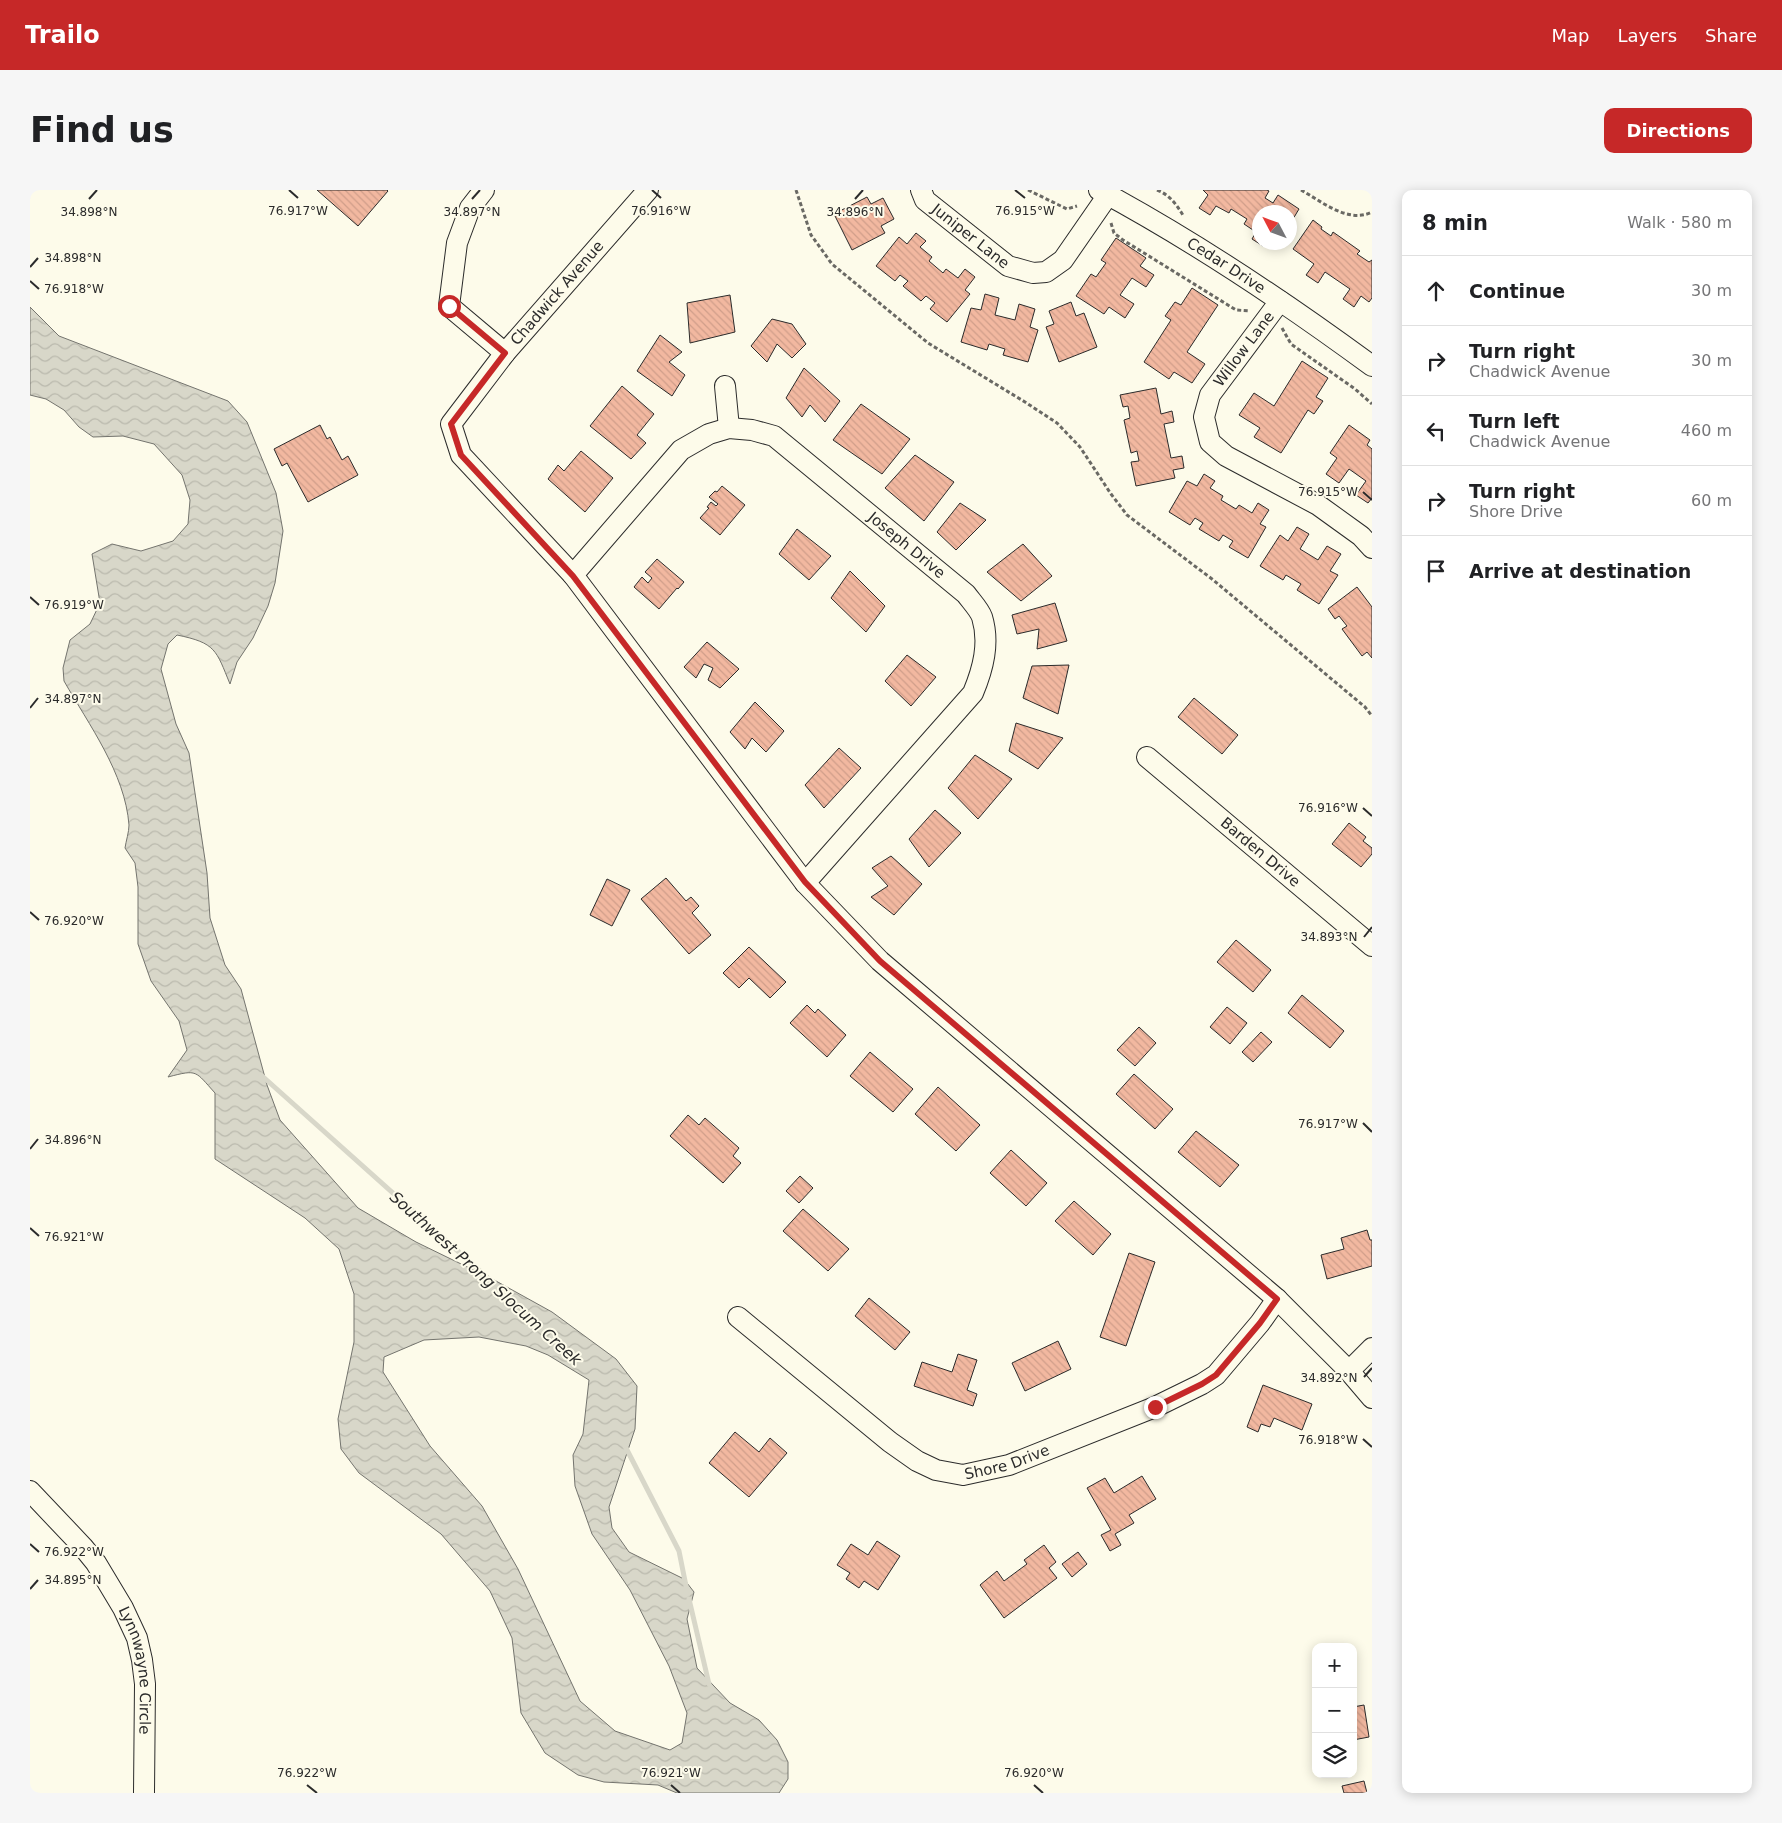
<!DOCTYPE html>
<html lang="en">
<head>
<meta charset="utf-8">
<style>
	body { margin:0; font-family:"DejaVu Sans",sans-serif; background:#f6f6f6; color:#202124 }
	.controls { position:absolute; right:15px; bottom:15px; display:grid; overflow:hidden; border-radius:10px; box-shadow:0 2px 12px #0003 }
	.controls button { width:45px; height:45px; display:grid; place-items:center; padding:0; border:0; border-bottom:1px solid #e0e0e0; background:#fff; color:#202124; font:25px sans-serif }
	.compass { position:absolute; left:1222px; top:15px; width:45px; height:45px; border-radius:50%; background:#fff; box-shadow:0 2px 12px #0003; rotate:311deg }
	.stop { position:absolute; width:15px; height:15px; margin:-11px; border:4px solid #c62828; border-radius:50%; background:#fff }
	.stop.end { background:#c62828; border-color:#fff; box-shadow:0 1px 5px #0008 }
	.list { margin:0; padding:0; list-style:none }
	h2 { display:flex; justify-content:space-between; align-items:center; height:65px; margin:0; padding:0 20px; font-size:21px }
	h2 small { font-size:16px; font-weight:400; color:#757577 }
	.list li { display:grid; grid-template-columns:32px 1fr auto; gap:15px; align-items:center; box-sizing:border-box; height:70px; padding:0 20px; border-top:1px solid #e0e0e0 }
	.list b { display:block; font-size:19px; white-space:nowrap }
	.list p { margin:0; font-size:16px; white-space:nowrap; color:#757577 }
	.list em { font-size:16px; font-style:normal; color:#757577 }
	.icon { flex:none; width:28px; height:28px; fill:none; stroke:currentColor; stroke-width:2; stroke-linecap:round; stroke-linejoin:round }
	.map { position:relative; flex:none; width:1342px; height:1603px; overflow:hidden; border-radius:10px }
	header { display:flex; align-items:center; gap:30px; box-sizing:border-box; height:70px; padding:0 25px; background:#c62828; color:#fff }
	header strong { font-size:24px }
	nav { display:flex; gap:28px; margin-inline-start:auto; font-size:18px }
	.intro { display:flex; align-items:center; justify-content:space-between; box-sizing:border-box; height:120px; padding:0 30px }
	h1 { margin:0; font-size:35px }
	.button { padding:12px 22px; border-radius:10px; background:#c62828; color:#fff; font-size:18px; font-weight:700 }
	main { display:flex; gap:30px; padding:0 30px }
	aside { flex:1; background:#fff; border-radius:10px; box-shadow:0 2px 12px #0003 }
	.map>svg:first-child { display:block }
	.water { fill:url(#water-waves); stroke:#74746e; fill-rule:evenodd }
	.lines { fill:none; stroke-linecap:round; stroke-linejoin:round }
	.stream { stroke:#d8d7c9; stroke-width:5 }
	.building { fill:url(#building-back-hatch); stroke:#2b2b2b }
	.minor-casing { stroke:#2b2b2b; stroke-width:22 }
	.path { stroke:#6a6964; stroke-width:3; stroke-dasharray:4 2.5; stroke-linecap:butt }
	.minor { stroke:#fdfbea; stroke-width:20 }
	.route { stroke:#c62828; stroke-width:6 }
	.ticks { fill:none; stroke:#2b2b2b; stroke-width:2 }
	.labels { text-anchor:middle; stroke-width:4; stroke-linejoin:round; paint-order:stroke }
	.street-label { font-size:15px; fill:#2b2b2b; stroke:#fdfbea }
	.water-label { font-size:16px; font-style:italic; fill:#2b2b2b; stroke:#fdfbea }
	.ticks-label { font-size:12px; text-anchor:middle; fill:#2b2b2b; stroke:#fdfbea; stroke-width:4; stroke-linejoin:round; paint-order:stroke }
</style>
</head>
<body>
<header>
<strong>Trailo</strong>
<nav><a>Map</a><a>Layers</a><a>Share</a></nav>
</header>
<div class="intro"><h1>Find us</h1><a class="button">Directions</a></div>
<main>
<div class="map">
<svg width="1342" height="1603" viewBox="0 0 1342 1603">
	<defs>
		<pattern id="water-waves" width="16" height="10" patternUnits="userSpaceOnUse" patternTransform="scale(1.25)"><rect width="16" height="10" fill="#d8d7c9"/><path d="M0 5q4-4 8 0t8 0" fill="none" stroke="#bab9ad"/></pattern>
		<pattern id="building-back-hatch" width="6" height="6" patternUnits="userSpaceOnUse" patternTransform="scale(1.25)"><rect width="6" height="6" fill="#f2b8a0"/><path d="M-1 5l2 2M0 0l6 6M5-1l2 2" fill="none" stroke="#d09e8a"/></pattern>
	</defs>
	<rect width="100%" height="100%" fill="#fdfbea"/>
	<!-- water -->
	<path class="water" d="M 0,117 L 29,146 L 198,211 L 217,232 L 246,303 L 253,341 L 245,393 L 238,416 L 223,448 L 207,472 L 200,494 C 186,460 186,453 147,445 L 138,454 L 131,479 L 146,534 L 159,563 L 177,683 L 180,728 L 195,775 L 211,799 L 237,895 L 250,930 L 328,1018 L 386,1052 L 466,1091 L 522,1122 L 586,1169 L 607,1196 L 605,1239 L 579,1317 L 582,1338 L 599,1362 L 654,1389 L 664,1402 L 657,1429 L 667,1478 L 700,1513 L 729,1530 L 747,1550 L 758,1572 L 758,1589 L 749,1603 L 647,1603 L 628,1595 L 574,1592 L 548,1585 L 515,1563 L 491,1523 L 482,1448 L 460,1401 L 411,1344 L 329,1283 L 311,1259 L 308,1229 L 324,1152 L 324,1104 L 309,1059 L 275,1028 L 185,969 L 185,903 C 165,881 168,879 138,887 L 157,860 L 149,831 L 121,791 L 108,754 L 108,697 L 105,673 L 95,658 C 96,651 99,642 99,635 C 95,583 59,535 34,491 L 33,478 L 40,450 L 60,434 L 70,413 L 62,364 L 82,354 L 111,361 L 143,351 L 158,334 L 160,310 L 152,285 L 124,254 L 93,246 L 63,247 L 49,237 L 34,220 L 16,209 L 0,205 ZM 449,1147 L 496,1156 L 518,1165 L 559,1190 L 553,1244 L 543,1265 L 545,1296 L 562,1344 L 600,1400 L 639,1476 L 657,1523 L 652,1553 L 640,1560 L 585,1541 L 550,1511 L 488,1379 L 452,1316 L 400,1256 L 353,1182 L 354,1167 L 394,1150 Z"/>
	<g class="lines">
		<!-- stream -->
		<g class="stream">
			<path d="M 231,885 L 459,1089"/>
			<path d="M 595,1256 L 649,1361 L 656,1396"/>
			<path d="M 659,1409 L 679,1494"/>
		</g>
	</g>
	<!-- building -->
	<g class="building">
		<path d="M 287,0 L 357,0 L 358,1 L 328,36 Z"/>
		<path d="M 1173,0 L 1237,0 L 1239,1 L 1235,8 L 1243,13 L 1248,5 L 1269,19 L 1260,34 L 1260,22 L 1230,22 L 1230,52 L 1235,52 L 1233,56 L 1222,49 L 1226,42 L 1214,34 L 1217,29 L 1201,19 L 1199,23 L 1186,16 L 1180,25 L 1169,18 L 1178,5 Z"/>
		<path d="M 837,7 L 841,14 L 853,8 L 864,29 L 851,36 L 855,43 L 822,60 L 804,24 Z"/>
		<path d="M 1283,30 L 1292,37 L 1291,39 L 1301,46 L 1303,42 L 1330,61 L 1327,64 L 1339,72 L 1342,70 L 1342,108 L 1339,112 L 1331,106 L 1324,117 L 1313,109 L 1320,99 L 1295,82 L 1288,93 L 1276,85 L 1284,74 L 1263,59 Z"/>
		<path d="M 886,43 L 896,51 L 890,57 L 902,67 L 899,71 L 913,83 L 916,79 L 928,88 L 935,79 L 945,87 L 935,100 L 940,104 L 917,132 L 900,119 L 905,113 L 896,106 L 891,111 L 873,96 L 878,91 L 870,85 L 865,91 L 846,76 L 869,47 L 877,54 Z"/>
		<path d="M 1086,48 L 1116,68 L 1110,76 L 1124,85 L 1116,97 L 1102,88 L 1090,105 L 1104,114 L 1095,128 L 1079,117 L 1074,124 L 1046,106 L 1061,84 L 1066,87 L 1076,73 L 1071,70 Z"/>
		<path d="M 1162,98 L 1188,115 L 1157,162 L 1175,174 L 1162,193 L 1144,182 L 1139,189 L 1114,172 L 1141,130 L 1135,126 L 1145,112 L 1151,115 Z"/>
		<path d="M 955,104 L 969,108 L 965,125 L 985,130 L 989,114 L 1005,119 L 1000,137 L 1008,140 L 998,172 L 973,165 L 975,159 L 959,154 L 957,160 L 931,152 L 941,118 L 951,120 Z"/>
		<path d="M 700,105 L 705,142 L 660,153 L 657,113 Z"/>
		<path d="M 1041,112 L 1046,126 L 1054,123 L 1067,157 L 1029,172 L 1016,137 L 1024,134 L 1019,121 Z"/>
		<path d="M 742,129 L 762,134 L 776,154 L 762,168 L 747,154 L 737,172 L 721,156 Z"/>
		<path d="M 630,145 L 652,162 L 639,172 L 655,185 L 642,206 L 607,181 Z"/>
		<path d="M 1272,171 L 1298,188 L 1286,207 L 1293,211 L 1284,224 L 1278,220 L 1251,263 L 1224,247 L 1230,238 L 1209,225 L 1224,203 L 1244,216 Z"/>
		<path d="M 774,178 L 810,211 L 795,232 L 780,215 L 772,227 L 756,208 Z"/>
		<path d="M 592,196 L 624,224 L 607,245 L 616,253 L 601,269 L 560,236 Z"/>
		<path d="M 1126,198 L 1131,224 L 1142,221 L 1144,232 L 1134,234 L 1141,268 L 1152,266 L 1154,278 L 1143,280 L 1145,288 L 1106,296 L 1101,272 L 1109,271 L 1107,261 L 1101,263 L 1094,230 L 1100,228 L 1098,216 L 1093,217 L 1090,205 Z"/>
		<path d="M 831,214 L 880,249 L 852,284 L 803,250 Z"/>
		<path d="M 290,235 L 297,249 L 300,247 L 312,270 L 318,266 L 328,285 L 278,312 L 257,273 L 252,276 L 244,259 Z"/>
		<path d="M 1319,235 L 1340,250 L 1337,255 L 1342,259 L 1342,308 L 1338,313 L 1326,305 L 1336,291 L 1319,279 L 1309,293 L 1296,284 L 1307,268 L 1300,263 Z"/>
		<path d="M 551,261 L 583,288 L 555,322 L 518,289 L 528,275 L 534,281 Z"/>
		<path d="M 885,265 L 924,292 L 894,331 L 855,298 Z"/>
		<path d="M 1174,284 L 1185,291 L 1180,298 L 1193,306 L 1191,310 L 1206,319 L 1209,315 L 1222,323 L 1228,313 L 1239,320 L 1230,334 L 1236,337 L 1218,368 L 1199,357 L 1203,351 L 1193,345 L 1189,351 L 1169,339 L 1173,333 L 1165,328 L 1160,335 L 1139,322 L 1157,291 L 1167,296 Z"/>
		<path d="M 692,296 L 715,315 L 690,345 L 670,328 L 679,318 L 677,317 L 681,312 L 686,316 L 688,314 L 679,307 L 685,301 L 687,302 Z"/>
		<path d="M 930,313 L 956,330 L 926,360 L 907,342 Z"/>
		<path d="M 1267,337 L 1279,344 L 1270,359 L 1288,370 L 1297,356 L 1311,364 L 1300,381 L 1308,385 L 1289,414 L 1267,400 L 1271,394 L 1256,385 L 1253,390 L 1230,376 L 1250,345 L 1258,351 Z"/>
		<path d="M 767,339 L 801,366 L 779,390 L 749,364 Z"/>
		<path d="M 993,354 L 1022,386 L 991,411 L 957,382 Z"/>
		<path d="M 627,369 L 654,392 L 648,399 L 647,398 L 629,419 L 604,397 L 612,387 L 618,393 L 622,388 L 615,382 Z"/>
		<path d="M 820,381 L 855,416 L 836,442 L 801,408 Z"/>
		<path d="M 1327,397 L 1342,417 L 1342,468 L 1337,462 L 1332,466 L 1312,439 L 1317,436 L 1309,426 L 1305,429 L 1298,419 Z"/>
		<path d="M 1025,413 L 1037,451 L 1007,459 L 1009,439 L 987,444 L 982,425 Z"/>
		<path d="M 677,452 L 709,479 L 690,498 L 678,490 L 683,478 L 674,474 L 666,488 L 654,477 Z"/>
		<path d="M 877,465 L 906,487 L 881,516 L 855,491 Z"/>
		<path d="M 1039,475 L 1028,524 L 993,508 L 1002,476 Z"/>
		<path d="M 1164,508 L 1208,545 L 1192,564 L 1148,527 Z"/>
		<path d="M 725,512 L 754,541 L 736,562 L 722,548 L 715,559 L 700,542 Z"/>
		<path d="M 986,533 L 1033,548 L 1008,579 L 979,561 Z"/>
		<path d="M 809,558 L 831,578 L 794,618 L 775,595 Z"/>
		<path d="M 945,565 L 982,589 L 948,629 L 918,598 Z"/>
		<path d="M 905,620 L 931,643 L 899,677 L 879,649 Z"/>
		<path d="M 1319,633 L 1336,647 L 1333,651 L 1342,658 L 1342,664 L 1331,677 L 1302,654 Z"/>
		<path d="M 861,666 L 892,694 L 864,725 L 841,707 L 858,696 L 842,678 Z"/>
		<path d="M 636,688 L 656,711 L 661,707 L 669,716 L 662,723 L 681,745 L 659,764 L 611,709 Z"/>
		<path d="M 577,689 L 600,700 L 582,736 L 560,725 Z"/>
		<path d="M 1206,750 L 1241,780 L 1223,802 L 1187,772 Z"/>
		<path d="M 719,757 L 756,792 L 740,808 L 719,788 L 709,798 L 693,783 Z"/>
		<path d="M 1272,805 L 1314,841 L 1300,858 L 1258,823 Z"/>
		<path d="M 777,815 L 785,823 L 788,819 L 816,845 L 797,867 L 760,833 Z"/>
		<path d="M 1197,817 L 1217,833 L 1200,854 L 1180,837 Z"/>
		<path d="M 1109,837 L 1126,853 L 1105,876 L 1087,860 Z"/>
		<path d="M 1231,842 L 1242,852 L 1223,872 L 1212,862 Z"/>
		<path d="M 840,862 L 883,899 L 863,922 L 820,886 Z"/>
		<path d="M 1104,884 L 1143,919 L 1125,939 L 1086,904 Z"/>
		<path d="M 908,897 L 950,935 L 926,961 L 885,924 Z"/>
		<path d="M 658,925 L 669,935 L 675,928 L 709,958 L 703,966 L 711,973 L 693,993 L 640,946 Z"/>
		<path d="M 1166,941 L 1209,975 L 1190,997 L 1148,962 Z"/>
		<path d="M 981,960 L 1017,993 L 996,1016 L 960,983 Z"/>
		<path d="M 770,986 L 783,998 L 769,1013 L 756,1001 Z"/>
		<path d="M 1044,1011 L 1081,1044 L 1063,1065 L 1025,1031 Z"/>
		<path d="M 773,1019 L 819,1059 L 798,1081 L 753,1041 Z"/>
		<path d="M 1337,1040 L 1340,1050 L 1342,1050 L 1342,1076 L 1297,1089 L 1291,1065 L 1314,1059 L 1311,1048 Z"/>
		<path d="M 1099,1063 L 1125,1072 L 1096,1156 L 1070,1147 Z"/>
		<path d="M 839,1108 L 880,1142 L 865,1160 L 825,1126 Z"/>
		<path d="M 1028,1151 L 1041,1179 L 995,1201 L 982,1173 Z"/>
		<path d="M 928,1164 L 947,1170 L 937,1200 L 947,1204 L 943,1216 L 884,1196 L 892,1172 L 922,1182 Z"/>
		<path d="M 1233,1195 L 1282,1214 L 1272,1240 L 1244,1228 L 1240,1237 L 1231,1234 L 1228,1242 L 1217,1237 Z"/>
		<path d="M 705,1242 L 729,1262 L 740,1248 L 757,1263 L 719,1307 L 679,1273 Z"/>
		<path d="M 1112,1286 L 1126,1309 L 1099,1325 L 1104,1333 L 1085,1344 L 1091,1355 L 1080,1361 L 1071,1345 L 1081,1340 L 1057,1298 L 1075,1288 L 1084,1303 Z"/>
		<path d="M 847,1351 L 870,1366 L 848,1400 L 834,1391 L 829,1398 L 816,1389 L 820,1383 L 807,1375 L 821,1354 L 838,1365 Z"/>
		<path d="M 1014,1355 L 1026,1372 L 1019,1378 L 1027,1388 L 974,1428 L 950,1395 L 967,1381 L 974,1391 L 997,1374 L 994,1370 Z"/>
		<path d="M 1048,1362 L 1057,1374 L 1042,1387 L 1032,1374 Z"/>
		<path d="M 1334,1515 L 1339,1547 L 1323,1550 L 1323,1517 Z"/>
		<path d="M 1334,1591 L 1337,1603 L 1314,1603 L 1312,1596 Z"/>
	</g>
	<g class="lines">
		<!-- minor casing -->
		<g class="minor-casing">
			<g id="minor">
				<path d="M 454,0 L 440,18 L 427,53 L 419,116 L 475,163"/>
				<path d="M 618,0 L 475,163 L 421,234 L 431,265 L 543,385 L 775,693 L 850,771 L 1247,1109 L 1319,1181 L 1342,1208"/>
				<path id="s1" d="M 891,0 L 895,10 L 978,76 L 1003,83 L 1016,82 L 1033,70 L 1078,5"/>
				<path id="s2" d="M 1069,0 C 1164,51 1255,112 1342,176"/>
				<path d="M 1250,111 L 1180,205 L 1174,227 L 1180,252 L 1196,266 L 1288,315 L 1331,346 L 1342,358"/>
				<path d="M 695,196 L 699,238"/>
				<path id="s3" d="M 543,385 L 651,260 L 679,244 L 699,238 L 722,240 L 744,246 L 936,404 C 941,411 949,419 952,427 C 960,453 953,479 943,503 L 775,693"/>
				<path id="s4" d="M 1117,567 L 1342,756"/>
				<path id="s5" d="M 708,1127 L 860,1252 L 887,1271 L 906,1280 L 933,1285 L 979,1275 L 1125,1217 L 1172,1194 L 1186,1185 L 1230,1133 L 1247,1109"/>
				<path d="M 1319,1181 L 1342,1158"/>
				<path id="s6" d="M 0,1301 L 53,1357 L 66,1373 L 93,1418 L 107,1448 L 112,1470 L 115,1494 L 114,1603"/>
			</g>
		</g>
		<!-- path -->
		<g class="path">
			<path d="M 766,0 L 781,45 L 802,74 L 898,153 L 995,212 L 1027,233 L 1050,257 L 1081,304 L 1097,325 L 1182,389 L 1335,517 L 1342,526"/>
			<path d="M 998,0 L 1037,19 L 1047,16"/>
			<path d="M 1127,0 C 1140,5 1147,15 1154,27"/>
			<path d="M 1271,0 C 1291,11 1318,34 1342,22"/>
			<path d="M 1081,33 L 1084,43 L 1093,50 L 1206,120 L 1220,121"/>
			<path d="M 1252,138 L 1261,154 L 1325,199 L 1342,214"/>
		</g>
		<!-- minor -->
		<use href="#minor" class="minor"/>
	</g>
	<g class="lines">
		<!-- route -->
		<path class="route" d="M 419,116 L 475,163 L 421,234 L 431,265 L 543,386 L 775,692 L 850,771 L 1247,1109 L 1230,1133 L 1186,1185 L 1172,1194 L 1125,1217"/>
	</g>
	<!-- ticks -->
	<path class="ticks" d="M 259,0 L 268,8M 622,0 L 631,8M 985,0 L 995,8M 59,9 L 67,0M 442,9 L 450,0M 825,9 L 833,0M 0,77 L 8,68M 0,91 L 9,99M 1333,302 L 1342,310M 0,407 L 9,415M 0,518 L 8,508M 1333,618 L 1342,626M 0,722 L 9,730M 1334,747 L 1342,737M 1333,933 L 1342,942M 0,959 L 8,949M 0,1038 L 9,1046M 1334,1187 L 1342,1178M 1333,1249 L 1342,1257M 0,1354 L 9,1362M 0,1399 L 8,1390M 277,1595 L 287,1603M 641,1595 L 650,1603M 1004,1595 L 1013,1603"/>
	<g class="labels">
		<!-- street labels -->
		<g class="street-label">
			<text dy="5" stroke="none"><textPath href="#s1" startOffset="69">Juniper Lane</textPath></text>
			<text dy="5" stroke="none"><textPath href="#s2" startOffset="148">Cedar Drive</textPath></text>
			<text transform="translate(527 103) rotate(-49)" y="5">Chadwick Avenue</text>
			<text transform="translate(1214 159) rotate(-53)" y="5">Willow Lane</text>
			<text dy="5" stroke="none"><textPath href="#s3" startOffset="436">Joseph Drive</textPath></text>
			<text dy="5" stroke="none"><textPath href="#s4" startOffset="148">Barden Drive</textPath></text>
			<text dy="5" stroke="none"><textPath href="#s5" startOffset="324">Shore Drive</textPath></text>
			<text dy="5" stroke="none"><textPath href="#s6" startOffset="215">Lynnwayne Circle</textPath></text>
		</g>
		<!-- water labels -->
		<g class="water-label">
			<text transform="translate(456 1088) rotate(42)" y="6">Southwest Prong Slocum Creek</text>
		</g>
	</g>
	<g class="ticks-label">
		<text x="268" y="25">76.917°W</text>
		<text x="995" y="25">76.915°W</text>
		<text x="631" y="25">76.916°W</text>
		<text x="59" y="26">34.898°N</text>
		<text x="442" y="26">34.897°N</text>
		<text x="825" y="26">34.896°N</text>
		<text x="43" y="72">34.898°N</text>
		<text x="44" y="103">76.918°W</text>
		<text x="1298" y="306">76.915°W</text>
		<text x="44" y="419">76.919°W</text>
		<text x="43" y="513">34.897°N</text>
		<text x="1298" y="622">76.916°W</text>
		<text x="44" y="735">76.920°W</text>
		<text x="1299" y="751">34.893°N</text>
		<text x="1298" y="938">76.917°W</text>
		<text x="43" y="954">34.896°N</text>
		<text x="44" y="1051">76.921°W</text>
		<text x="1299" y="1192">34.892°N</text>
		<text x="1298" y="1254">76.918°W</text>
		<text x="44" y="1366">76.922°W</text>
		<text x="43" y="1394">34.895°N</text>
		<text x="277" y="1587">76.922°W</text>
		<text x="641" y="1587">76.921°W</text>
		<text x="1004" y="1587">76.920°W</text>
	</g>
</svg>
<div class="controls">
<button>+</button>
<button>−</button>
<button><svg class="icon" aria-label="layers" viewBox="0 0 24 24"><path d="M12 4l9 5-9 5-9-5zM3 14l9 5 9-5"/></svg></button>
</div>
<svg class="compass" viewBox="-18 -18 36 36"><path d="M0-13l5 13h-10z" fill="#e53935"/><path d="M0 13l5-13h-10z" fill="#757577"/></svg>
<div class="stop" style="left:419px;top:116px"></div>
<div class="stop end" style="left:1125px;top:1217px"></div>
</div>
<aside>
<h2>8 min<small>Walk · 580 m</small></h2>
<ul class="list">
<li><svg class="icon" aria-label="ahead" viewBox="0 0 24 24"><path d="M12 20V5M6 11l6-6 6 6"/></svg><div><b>Continue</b></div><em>30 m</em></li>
<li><svg class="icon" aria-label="right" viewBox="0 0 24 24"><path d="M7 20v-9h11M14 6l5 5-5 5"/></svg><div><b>Turn right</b><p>Chadwick Avenue</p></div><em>30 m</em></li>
<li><svg class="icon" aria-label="left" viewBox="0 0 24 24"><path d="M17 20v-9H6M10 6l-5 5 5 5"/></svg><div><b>Turn left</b><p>Chadwick Avenue</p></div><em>460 m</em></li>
<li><svg class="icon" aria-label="right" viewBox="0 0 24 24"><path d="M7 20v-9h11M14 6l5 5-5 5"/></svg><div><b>Turn right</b><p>Shore Drive</p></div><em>60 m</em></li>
<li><svg class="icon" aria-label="arrive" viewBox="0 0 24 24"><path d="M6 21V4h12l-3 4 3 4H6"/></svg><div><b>Arrive at destination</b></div></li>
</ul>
</aside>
</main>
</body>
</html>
